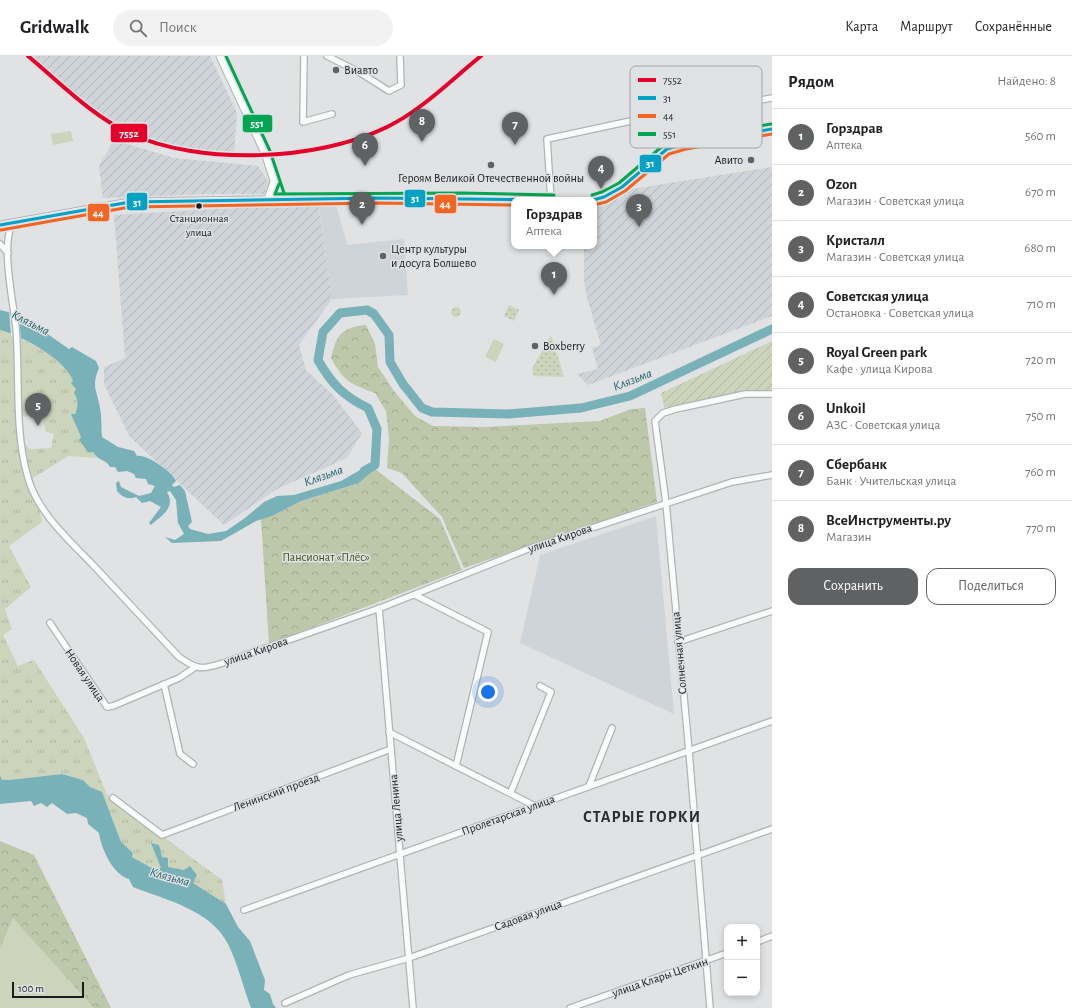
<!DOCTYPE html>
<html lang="ru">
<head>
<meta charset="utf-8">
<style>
	body { margin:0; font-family:"Alegreya Sans",sans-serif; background:#f2f2f2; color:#202124 }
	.controls { position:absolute; right:12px; bottom:12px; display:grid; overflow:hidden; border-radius:8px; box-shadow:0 2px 6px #0003 }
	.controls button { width:36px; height:36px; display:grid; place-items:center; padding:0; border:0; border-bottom:1px solid #e0e0e0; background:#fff; color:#202124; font:20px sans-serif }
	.scale { position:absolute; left:12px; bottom:10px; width:72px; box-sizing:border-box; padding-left:4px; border:2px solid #1b1c1c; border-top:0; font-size:11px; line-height:14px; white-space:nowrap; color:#1b1c1c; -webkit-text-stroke:3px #dfe2e4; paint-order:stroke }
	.you { position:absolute; left:488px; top:636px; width:14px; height:14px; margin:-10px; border:3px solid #fff; border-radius:50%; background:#1a73e8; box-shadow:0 0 0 6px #1a73e833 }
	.badge { display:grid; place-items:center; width:26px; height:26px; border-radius:50%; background:#606162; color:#fff; font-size:13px; font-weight:700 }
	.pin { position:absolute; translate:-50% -33px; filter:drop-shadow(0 1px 2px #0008) }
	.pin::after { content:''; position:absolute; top:21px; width:14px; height:12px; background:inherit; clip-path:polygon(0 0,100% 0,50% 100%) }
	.popup { position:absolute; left:511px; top:141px; width:86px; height:52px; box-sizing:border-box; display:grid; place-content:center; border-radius:8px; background:#fff; filter:drop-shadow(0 1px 3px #0005); font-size:13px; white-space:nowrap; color:#757577 }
	.popup b { font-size:15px; color:#202124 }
	.popup::after { content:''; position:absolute; left:50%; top:100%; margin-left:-8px; border:8px solid transparent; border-top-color:#fff }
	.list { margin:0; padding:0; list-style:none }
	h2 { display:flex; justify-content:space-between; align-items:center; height:52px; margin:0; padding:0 16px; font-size:17px }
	h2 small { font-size:13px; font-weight:400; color:#757577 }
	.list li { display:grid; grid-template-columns:26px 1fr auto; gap:12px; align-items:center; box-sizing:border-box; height:56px; padding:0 16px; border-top:1px solid #e0e0e0 }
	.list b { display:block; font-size:15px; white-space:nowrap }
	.list p { margin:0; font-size:13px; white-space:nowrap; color:#757577 }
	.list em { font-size:13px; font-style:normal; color:#757577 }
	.actions { display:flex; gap:8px; padding:12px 16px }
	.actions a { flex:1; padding:9px 0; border:1px solid #606162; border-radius:12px; text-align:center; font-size:14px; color:#606162 }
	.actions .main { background:#606162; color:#fff }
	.icon { flex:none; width:22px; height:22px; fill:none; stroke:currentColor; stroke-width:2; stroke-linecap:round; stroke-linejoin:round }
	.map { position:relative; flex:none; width:772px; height:952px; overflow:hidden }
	header { display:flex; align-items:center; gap:24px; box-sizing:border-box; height:56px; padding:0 20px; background:#fff; border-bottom:1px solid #e0e0e0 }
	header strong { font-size:19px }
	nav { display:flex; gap:22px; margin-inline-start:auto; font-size:14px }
	.search { width:280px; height:36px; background:#f2f2f2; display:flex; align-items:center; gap:10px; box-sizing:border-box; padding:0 14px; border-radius:22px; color:#757577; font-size:15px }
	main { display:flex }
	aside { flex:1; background:#fff }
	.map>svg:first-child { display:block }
	.built { fill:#cfd4d9 }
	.industrial { fill:url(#industrial-furrows) }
	.grass { fill:url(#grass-tufts); fill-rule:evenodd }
	.forest { fill:url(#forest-crowns) }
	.park { fill:url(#park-dots) }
	.garden { fill:url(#garden-furrows) }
	.pitch { fill:#ccd5bc }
	.water { fill:#79b1b8 }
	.pier { fill:#e0e2e3 }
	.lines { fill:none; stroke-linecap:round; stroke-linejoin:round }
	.river { stroke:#79b1b8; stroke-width:9 }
	.minor-casing { stroke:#b1b3b4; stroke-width:8 }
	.major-casing { stroke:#b1b3b4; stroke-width:9 }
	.minor { stroke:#fafbfb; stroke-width:5.5 }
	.major { stroke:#fafbfb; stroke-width:7 }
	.bus-1-casing { stroke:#dfe2e4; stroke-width:6 }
	.bus-2-casing { stroke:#dfe2e4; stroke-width:6 }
	.bus-3-casing { stroke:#dfe2e4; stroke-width:6 }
	.bus-1 { stroke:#01a2c5; stroke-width:3 }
	.bus-2 { stroke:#f26522; stroke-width:3 }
	.bus-3 { stroke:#00a651; stroke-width:3 }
	.rail-1-casing { stroke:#dfe2e4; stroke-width:7 }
	.rail-1 { stroke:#e4002b; stroke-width:4 }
	.poi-dot { fill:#606162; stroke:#dfe2e4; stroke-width:1.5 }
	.bus-dot { fill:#1b1c1c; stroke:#dfe2e4; stroke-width:1.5 }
	.labels { text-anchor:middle; stroke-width:3; stroke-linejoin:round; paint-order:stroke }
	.bus-label { font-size:11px; fill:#1b1c1c; stroke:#dfe2e4 }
	.poi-label { font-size:12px; fill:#1b1c1c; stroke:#dfe2e4; text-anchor:start }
	.street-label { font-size:12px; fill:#1b1c1c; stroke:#dfe2e4 }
	.park-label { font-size:12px; fill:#455415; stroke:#dfe2e4 }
	.water-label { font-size:13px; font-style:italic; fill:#206169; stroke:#dfe2e4 }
	.district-label { font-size:16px; font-weight:bold; letter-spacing:1px; fill:#2a2c2e; stroke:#dfe2e4 }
	.key { fill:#dfe2e4; stroke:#a4a7a8; stroke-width:1 }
	.key-label { font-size:11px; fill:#1b1c1c }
	.line-badge { stroke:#dfe2e4; stroke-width:1.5 }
	.badge-label { font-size:11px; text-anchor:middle; font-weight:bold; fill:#fff }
</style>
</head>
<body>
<header>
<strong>Gridwalk</strong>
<div class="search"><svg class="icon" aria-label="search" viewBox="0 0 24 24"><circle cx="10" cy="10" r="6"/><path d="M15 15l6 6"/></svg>Поиск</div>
<nav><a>Карта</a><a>Маршрут</a><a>Сохранённые</a></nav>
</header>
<main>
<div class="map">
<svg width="772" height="952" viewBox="0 0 772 952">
	<defs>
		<pattern id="industrial-furrows" width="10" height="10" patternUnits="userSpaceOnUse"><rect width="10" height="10" fill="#cfd4d9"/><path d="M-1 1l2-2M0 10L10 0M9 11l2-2" fill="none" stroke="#b1b5ba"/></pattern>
		<pattern id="grass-tufts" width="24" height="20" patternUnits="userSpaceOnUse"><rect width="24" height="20" fill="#ccd5bc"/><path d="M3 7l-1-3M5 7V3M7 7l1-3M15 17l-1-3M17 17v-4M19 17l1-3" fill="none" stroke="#afb6a1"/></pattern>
		<pattern id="forest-crowns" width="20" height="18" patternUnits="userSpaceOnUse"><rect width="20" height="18" fill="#bdc7a9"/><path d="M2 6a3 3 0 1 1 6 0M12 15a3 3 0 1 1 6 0" fill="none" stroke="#a2aa91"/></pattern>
		<pattern id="park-dots" width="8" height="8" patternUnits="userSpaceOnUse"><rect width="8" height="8" fill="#ccd5bc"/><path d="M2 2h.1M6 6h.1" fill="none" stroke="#afb6a1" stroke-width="1.8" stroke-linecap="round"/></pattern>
		<pattern id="garden-furrows" width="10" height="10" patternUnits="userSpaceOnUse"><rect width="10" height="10" fill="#ccd5bc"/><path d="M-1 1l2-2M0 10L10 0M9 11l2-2" fill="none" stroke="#afb6a1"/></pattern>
	</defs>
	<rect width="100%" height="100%" fill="#e0e2e3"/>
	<!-- built -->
	<g class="built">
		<path d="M 318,145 L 335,145 L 347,189 L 404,183 L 408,239 L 332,243 Z"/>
		<path d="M 656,460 L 674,658 L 520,587 L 540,499 Z"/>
	</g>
	<!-- industrial -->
	<g class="industrial">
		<path d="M 31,0 L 210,0 L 237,57 L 234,96 L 199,94 L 152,85 L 98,58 Z"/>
		<path d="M 114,84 L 174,102 L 258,110 L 269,127 L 264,138 L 206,138 L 103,142 L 99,110 Z"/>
		<path d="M 772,111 L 772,260 L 588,329 L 577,318 L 598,313 L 592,292 L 601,289 L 587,242 L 584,224 L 584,190 L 594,190 L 594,148 L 632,133 Z"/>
		<path d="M 318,147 L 332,243 L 299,289 L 306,314 L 333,339 L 362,377 L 347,402 L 277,433 L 224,469 L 129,380 L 104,328 L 104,311 L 125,302 L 114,159 Z"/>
	</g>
	<!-- grass -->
	<path class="grass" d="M 0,274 C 16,278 64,304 71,318 C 73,322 74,328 76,333 L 75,337 C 79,345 78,351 74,358 L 72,358 L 81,382 L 97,402 L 68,400 L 33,422 L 42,466 L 9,490 L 31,531 L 5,553 L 12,573 L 3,579 L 18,610 L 34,604 L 84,682 L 107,739 L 222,824 L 226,848 L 192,827 L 197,819 L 190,810 L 184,814 C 161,810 153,816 132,801 L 133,797 L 121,786 L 102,736 L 90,731 L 83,724 L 62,718 L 9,724 L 2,724 L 0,719 ZM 41,357 L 46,376 L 54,378 L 51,392 L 30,393 L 25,389 L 21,361 L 28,360 L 28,358 Z"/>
	<!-- forest -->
	<g class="forest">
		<path d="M 366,269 L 375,288 L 378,311 L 394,335 L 415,360 L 433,370 L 485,371 L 600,365 L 631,353 L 645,352 L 657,446 L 464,512 L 442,461 L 402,417 L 387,412 L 389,382 L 386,355 L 375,337 C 351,328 344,326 331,302 C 337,279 340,272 366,269 Z"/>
		<path d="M 375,413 L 440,463 L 462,514 L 269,588 L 261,463 L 272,460 L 301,445 L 359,427 Z"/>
		<path d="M 0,785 L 34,799 L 111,952 L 0,952 Z"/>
	</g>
	<!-- park -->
	<g class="park">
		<path d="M 509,249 L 519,254 L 514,265 L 504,260 Z"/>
		<circle cx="456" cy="256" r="5"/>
		<path d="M 551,279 L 564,321 L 534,320 L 532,313 Z"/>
	</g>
	<!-- garden -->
	<path class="garden" d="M 772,285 L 772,334 L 744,335 L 665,354 L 661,337 Z"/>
	<!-- pitch -->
	<g class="pitch">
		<path d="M 71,75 L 73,85 L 53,89 L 51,78 Z"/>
		<path d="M 494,283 L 504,288 L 496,306 L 485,301 Z"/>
		<path d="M 13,862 L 94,952 L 0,952 L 0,892 Z"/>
	</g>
	<!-- water -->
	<g class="water">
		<path d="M 0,254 L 20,259 L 69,293 L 72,291 L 96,305 L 99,312 C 91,331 97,334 100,352 C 102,362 101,372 102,381 L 118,391 L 134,395 L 137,400 C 147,398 172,416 176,425 L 172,429 L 174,431 L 180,429 L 185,435 L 192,466 L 188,470 L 190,473 L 208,478 L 226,475 L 245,462 L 264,446 L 277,440 L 294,439 L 341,425 L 374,406 L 375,413 L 359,427 L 301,445 L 272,460 L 256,465 L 221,485 L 172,487 L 165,481 L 175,484 L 184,478 L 178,467 L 176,444 L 170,435 L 167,436 C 176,452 162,459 151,469 L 149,467 L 161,451 L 150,445 L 142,447 L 136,441 C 128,444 122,441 117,435 L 116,427 L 119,425 L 121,431 L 139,440 L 151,437 L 155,430 L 148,428 L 146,423 L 136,422 L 134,418 L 127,415 L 118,416 L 115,411 L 110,411 C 106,403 98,405 93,396 L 88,396 L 79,384 L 81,381 L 71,358 L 75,358 C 78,350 79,345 74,337 L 76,333 L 71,327 L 73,325 C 67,304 20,279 0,274 Z"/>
		<path d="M 62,718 L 83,724 L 90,731 L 102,736 L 121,786 L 133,797 L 132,801 L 150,811 L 161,812 L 151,787 L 159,789 L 162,801 L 168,802 L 168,811 L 184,814 L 190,810 L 197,819 L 193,827 L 226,848 L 238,871 L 250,885 L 265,924 L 264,934 L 270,938 L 273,948 L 276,952 L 251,952 C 243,931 238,908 228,888 C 211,854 166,844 133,831 L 129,823 C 113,819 101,792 99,777 L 88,768 L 87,762 L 76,757 L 67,758 L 52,747 L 47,751 L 41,747 L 34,750 L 31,745 L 0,748 L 0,719 L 2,724 L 9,724 Z"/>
	</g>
	<!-- pier -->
	<path class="pier" d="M 9,254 L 19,256 L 21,285 L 11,280 Z"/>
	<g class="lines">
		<!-- river -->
		<path class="river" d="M 364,415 L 375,409 L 377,373 L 368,352 C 343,340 331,327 318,304 L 323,276 L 340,257 L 367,254 L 374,258 L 389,279 L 390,306 L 403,328 L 422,352 L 432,356 L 508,358 L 581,352 L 630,340 L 772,273"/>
		<!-- minor casing -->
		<g class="minor-casing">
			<g id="minor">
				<path d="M 304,0 L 303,66 L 332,58"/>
				<path d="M 327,0 L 359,16 L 389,35 L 401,29 L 400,0"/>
				<path d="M 551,144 L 547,83 L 640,63 L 678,59 L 772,42"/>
				<path d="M 12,167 C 1,192 13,244 16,272 C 20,322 14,374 28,422 C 38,457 70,485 94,510 C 123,541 151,571 179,601 C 198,614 201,614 223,607 L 383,551 L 528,493 L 732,426 L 772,419"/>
				<path d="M 0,188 L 8,197"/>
				<path d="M 415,539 L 488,576 L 456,710"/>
				<path d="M 379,552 L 413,952"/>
				<path d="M 50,567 L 107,651 L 113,650 L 179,622 L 194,612"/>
				<path d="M 678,586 L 772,555"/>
				<path d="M 164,628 L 180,698 L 193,708"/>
				<path d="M 389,676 L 535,750"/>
				<path d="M 589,730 L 612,672"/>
				<path d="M 511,736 L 551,636 L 540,630"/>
				<path d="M 113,742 L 162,779 L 391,693"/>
				<path d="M 244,854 L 772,665"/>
				<path d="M 757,886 L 772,880"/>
				<path d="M 285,947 L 349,919 L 409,902 L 772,773"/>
				<path d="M 570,952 L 727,897"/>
				<path d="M 710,952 L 689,695 L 666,447 L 655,365 L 663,357 L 676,353 L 745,338 L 772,338"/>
			</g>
		</g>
		<!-- major casing -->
		<g class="major-casing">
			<g id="major">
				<path d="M 220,0 L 265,97 L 280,143"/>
				<path d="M 268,143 L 274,126"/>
				<path d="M 593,144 L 604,141 L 622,131 L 667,93 L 685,88 L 772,73"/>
				<path d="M 0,169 L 130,146 L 377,142 L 554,144"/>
			</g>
		</g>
		<!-- minor -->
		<use href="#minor" class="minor"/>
		<!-- major -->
		<use href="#major" class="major"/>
		<!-- bus-1 casing -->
		<g class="bus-1-casing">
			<g id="bus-1">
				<path d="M 593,144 L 604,141 L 622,131 L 667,93 L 685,88 L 772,73"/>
				<path d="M 0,169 L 130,146 L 377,142 L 554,144"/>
			</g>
		</g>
		<!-- bus-2 casing -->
		<g class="bus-2-casing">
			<g id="bus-2">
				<path d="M 594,149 L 606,146 L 625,135 L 669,98 L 686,93 L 772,78"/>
				<path d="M 1,174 L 130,151 L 377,147 L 514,149"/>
			</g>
		</g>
		<!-- bus-3 casing -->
		<g class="bus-3-casing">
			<g id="bus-3">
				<path d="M 226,0 L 270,95 L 284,137"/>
				<path d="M 279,128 L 275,138 L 462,137 L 554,139"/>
				<path d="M 592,139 L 602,136 L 619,127 L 665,88 L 684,83 L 771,68"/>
			</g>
		</g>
		<!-- bus-1 -->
		<use href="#bus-1" class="bus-1"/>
		<!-- bus-2 -->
		<use href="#bus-2" class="bus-2"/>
		<!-- bus-3 -->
		<use href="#bus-3" class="bus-3"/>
		<!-- rail-1 casing -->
		<g class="rail-1-casing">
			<path id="rail-1" d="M 28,0 C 60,27 91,59 129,77 C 199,110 318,105 387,71 C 422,54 451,24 481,0"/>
		</g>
		<!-- rail-1 -->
		<use href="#rail-1" class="rail-1"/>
	</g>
	<!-- markers -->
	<g class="poi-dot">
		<circle cx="336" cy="14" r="4"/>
		<circle cx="751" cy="104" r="4"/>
		<circle cx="491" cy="109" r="4"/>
		<circle cx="383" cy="200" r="4"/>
		<circle cx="535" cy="290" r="4"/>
	</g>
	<circle class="bus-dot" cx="199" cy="150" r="3.5"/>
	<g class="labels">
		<!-- bus labels -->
		<g class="bus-label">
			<text x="199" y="166">Станционная<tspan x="199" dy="14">улица</tspan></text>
		</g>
		<!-- poi labels -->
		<g class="poi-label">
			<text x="344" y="18">Виавто</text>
			<text x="743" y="108" text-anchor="end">Авито</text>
			<text x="491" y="126" text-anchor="middle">Героям Великой Отечественной войны</text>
			<text x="391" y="197">Центр культуры<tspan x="391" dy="14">и досуга Болшево</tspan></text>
			<text x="543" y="294">Boxberry</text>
		</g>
		<!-- street labels -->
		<g class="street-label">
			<text transform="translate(560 482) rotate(-19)" y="4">улица Кирова</text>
			<text transform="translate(256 595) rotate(-19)" y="4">улица Кирова</text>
			<text transform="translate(679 597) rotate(-95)" y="4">Солнечная улица</text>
			<text transform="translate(85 619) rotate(56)" y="4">Новая улица</text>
			<text transform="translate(276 736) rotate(-20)" y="4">Ленинский проезд</text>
			<text transform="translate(396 752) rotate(-95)" y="4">улица Ленина</text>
			<text transform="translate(508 759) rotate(-20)" y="4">Пролетарская улица</text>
			<text transform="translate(528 859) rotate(-20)" y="4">Садовая улица</text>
			<text transform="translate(660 921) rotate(-19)" y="4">улица Клары Цеткин</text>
		</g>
		<!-- park labels -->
		<g class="park-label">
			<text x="326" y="505">Пансионат «Плёс»</text>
		</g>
		<!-- water labels -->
		<g class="water-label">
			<text transform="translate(31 266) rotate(27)" y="5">Клязьма</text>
			<text transform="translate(632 323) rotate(-21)" y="5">Клязьма</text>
			<text transform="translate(323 419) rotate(-20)" y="5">Клязьма</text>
			<text transform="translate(170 820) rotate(16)" y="5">Клязьма</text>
		</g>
		<!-- district labels -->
		<g class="district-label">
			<text x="642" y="766">СТАРЫЕ ГОРКИ</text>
		</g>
	</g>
	<!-- legend -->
	<rect x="630" y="10" width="132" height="82" rx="6" class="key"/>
	<rect x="638" y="22" width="18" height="4" fill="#e4002b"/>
	<rect x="638" y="40" width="18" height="4" fill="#01a2c5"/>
	<rect x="638" y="58" width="18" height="4" fill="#f26522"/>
	<rect x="638" y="76" width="18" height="4" fill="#00a651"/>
	<g class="key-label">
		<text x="663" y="28">7552</text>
		<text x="663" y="46">31</text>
		<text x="663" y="64">44</text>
		<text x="663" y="82">551</text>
	</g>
	<g class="line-badge">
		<rect x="242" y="58" width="31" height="19" rx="4" fill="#00a651"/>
		<rect x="110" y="67" width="38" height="20" rx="4" fill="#e4002b"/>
		<rect x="639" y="98" width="23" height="19" rx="4" fill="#01a2c5"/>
		<rect x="404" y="133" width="22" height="19" rx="4" fill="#01a2c5"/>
		<rect x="126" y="136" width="22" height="19" rx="4" fill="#01a2c5"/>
		<rect x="434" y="138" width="23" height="20" rx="4" fill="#f26522"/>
		<rect x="87" y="147" width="23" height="19" rx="4" fill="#f26522"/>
	</g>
	<g class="badge-label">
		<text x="257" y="71">551</text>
		<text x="129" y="81">7552</text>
		<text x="650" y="111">31</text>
		<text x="415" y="146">31</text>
		<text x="137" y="150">31</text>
		<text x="445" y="152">44</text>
		<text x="98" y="161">44</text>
	</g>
</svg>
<div class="controls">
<button>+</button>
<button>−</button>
</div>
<div class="scale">100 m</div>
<div class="you"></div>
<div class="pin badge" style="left:554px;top:239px">1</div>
<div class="popup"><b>Горздрав</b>Аптека</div>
<div class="pin badge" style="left:362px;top:169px">2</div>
<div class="pin badge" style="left:639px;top:171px">3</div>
<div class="pin badge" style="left:601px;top:133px">4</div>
<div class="pin badge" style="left:38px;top:370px">5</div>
<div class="pin badge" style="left:365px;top:110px">6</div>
<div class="pin badge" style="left:515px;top:89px">7</div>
<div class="pin badge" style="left:422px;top:86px">8</div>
</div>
<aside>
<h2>Рядом<small>Найдено: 8</small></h2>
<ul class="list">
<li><span class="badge">1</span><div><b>Горздрав</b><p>Аптека</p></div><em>560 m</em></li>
<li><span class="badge">2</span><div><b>Ozon</b><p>Магазин · Советская улица</p></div><em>670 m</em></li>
<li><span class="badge">3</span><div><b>Кристалл</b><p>Магазин · Советская улица</p></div><em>680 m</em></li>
<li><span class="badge">4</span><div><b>Советская улица</b><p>Остановка · Советская улица</p></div><em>710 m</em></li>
<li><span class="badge">5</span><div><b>Royal Green park</b><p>Кафе · улица Кирова</p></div><em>720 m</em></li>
<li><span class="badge">6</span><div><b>Unkoil</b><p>АЗС · Советская улица</p></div><em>750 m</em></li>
<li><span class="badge">7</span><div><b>Сбербанк</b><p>Банк · Учительская улица</p></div><em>760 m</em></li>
<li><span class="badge">8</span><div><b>ВсеИнструменты.ру</b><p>Магазин</p></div><em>770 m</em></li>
</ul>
<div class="actions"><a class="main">Сохранить</a><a>Поделиться</a></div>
</aside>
</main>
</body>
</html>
